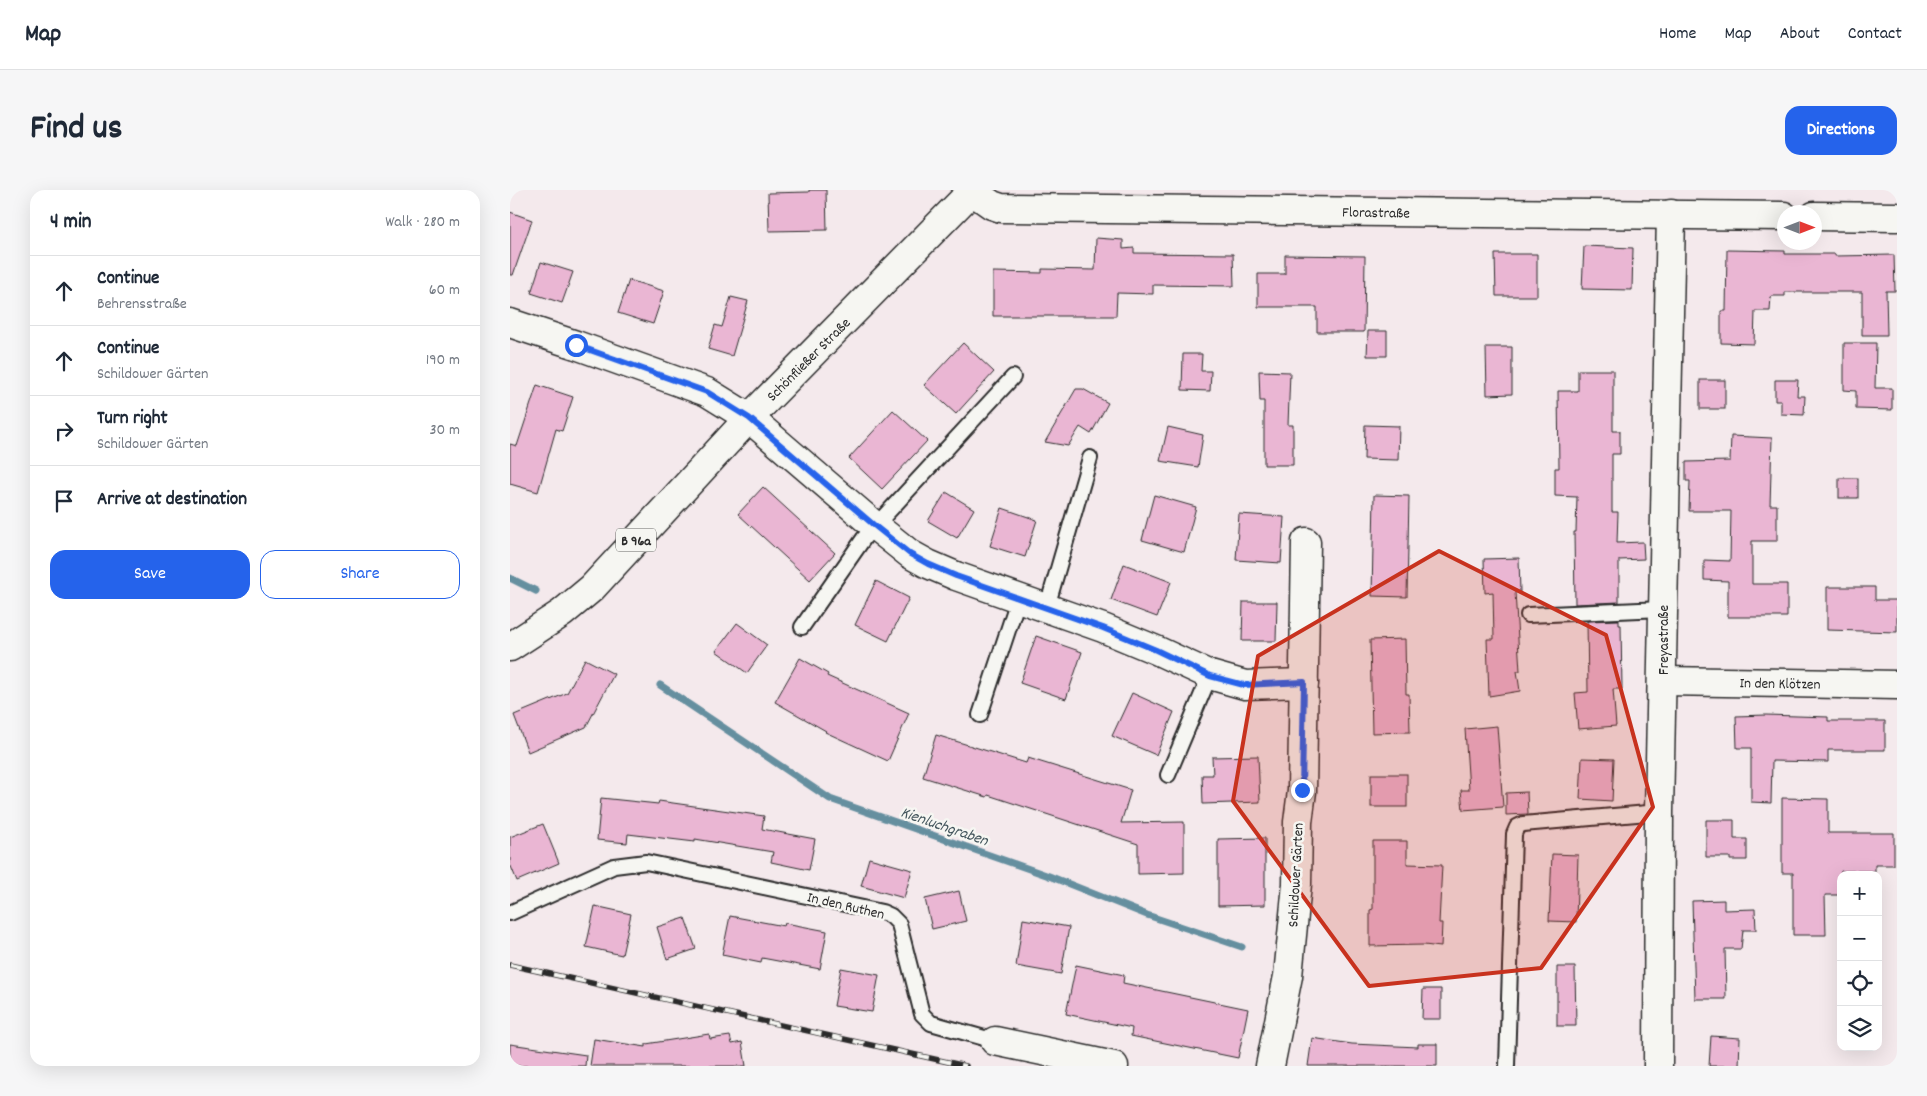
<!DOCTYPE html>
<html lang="en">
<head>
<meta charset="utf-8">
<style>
	body { margin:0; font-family:Dekko,sans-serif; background:#f6f6f7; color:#1f2937 }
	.controls { position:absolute; right:15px; bottom:15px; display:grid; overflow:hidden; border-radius:10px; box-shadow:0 5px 20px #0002 }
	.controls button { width:45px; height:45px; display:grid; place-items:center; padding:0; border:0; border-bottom:1px solid #e0e1e3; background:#fff; color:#1f2937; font:25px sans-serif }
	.compass { position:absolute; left:1267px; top:15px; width:45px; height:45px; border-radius:50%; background:#fff; box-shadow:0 5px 20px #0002; rotate:90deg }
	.stop { position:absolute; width:15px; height:15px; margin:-11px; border:4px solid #2563eb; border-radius:50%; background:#fff }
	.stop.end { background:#2563eb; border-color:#fff; box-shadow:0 1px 5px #0008 }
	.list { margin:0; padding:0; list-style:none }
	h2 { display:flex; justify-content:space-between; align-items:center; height:65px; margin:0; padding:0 20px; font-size:21px }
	h2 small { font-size:16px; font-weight:400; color:#747a83 }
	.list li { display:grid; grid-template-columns:32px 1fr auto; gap:15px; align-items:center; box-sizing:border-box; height:70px; padding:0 20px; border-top:1px solid #e0e1e3 }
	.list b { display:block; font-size:19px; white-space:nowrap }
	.list p { margin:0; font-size:16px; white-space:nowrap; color:#747a83 }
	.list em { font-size:16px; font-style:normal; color:#747a83 }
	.actions { display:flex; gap:10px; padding:15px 20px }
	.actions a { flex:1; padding:11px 0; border:1px solid #2563eb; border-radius:15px; text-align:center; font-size:18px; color:#2563eb }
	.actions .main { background:#2563eb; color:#fff }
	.icon { flex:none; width:28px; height:28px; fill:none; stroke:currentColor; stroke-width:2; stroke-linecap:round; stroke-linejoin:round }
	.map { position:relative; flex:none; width:1387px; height:876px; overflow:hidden; border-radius:15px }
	header { display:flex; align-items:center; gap:30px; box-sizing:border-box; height:70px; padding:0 25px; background:#fff; border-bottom:1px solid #e0e1e3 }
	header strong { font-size:24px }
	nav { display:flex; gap:28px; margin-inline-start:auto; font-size:18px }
	.intro { display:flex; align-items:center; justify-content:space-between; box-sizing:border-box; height:120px; padding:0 30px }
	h1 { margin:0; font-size:35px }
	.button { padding:12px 22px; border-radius:15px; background:#2563eb; color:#fff; font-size:18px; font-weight:700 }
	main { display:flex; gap:30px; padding:0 30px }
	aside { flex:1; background:#fff; border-radius:15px; box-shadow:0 5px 20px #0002 }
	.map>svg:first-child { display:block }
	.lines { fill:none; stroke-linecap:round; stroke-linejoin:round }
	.stream { stroke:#658f9f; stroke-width:7 }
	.building { fill:#eab6d3; stroke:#2b2b2b }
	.lane-casing { stroke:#2b2b2b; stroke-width:18 }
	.street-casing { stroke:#2b2b2b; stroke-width:31 }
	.primary-casing { stroke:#2b2b2b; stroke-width:31 }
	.lane { stroke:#f6f6f2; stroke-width:14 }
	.street { stroke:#f6f6f2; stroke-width:28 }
	.primary { stroke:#f6f6f2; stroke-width:28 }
	.rail-casing { stroke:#2b2b2b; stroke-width:5.5 }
	.rail { stroke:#f6f6f2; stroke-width:4; stroke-dasharray:11; stroke-linecap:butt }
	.route { stroke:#2563eb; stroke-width:6 }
	.marked { fill:#c8321e; fill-opacity:0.2; stroke:#c8321e; stroke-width:4; stroke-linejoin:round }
	.labels { text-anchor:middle; stroke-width:5; stroke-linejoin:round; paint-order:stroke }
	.shield { fill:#f6f6f2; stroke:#686867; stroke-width:1 }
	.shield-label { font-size:14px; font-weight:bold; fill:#2b2b2b }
	.street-label { font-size:15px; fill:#2b2b2b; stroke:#f6f6f2 }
	.water-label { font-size:16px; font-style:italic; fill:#43555c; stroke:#f6f6f2 }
</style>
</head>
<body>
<header>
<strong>Map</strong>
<nav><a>Home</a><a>Map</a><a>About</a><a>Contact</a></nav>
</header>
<div class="intro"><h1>Find us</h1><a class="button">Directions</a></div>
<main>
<aside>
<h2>4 min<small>Walk · 280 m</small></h2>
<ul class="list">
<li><svg class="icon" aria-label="ahead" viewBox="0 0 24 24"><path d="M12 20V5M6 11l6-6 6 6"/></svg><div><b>Continue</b><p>Behrensstraße</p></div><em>60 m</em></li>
<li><svg class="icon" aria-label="ahead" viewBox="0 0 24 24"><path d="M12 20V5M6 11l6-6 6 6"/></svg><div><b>Continue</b><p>Schildower Gärten</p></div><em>190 m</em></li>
<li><svg class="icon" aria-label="right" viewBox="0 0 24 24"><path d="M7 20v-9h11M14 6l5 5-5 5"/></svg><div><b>Turn right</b><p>Schildower Gärten</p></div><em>30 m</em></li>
<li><svg class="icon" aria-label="arrive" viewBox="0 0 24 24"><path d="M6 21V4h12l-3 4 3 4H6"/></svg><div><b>Arrive at destination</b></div></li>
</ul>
<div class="actions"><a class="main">Save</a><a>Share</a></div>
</aside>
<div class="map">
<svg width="1387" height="876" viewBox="0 0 1387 876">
	<rect width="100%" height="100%" fill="#f4e9ec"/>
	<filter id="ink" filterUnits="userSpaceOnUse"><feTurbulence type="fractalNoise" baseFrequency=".02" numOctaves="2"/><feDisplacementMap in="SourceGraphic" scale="10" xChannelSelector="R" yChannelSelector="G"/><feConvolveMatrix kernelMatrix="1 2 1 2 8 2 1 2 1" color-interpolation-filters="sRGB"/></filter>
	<g filter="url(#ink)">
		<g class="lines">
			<!-- stream -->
			<g class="stream">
				<path d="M 0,388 L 26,401"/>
				<path d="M 150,495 L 320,609 L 539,686 L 637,725 L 732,757"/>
			</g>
		</g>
		<!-- building -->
		<g class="building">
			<path d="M 299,0 L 316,0 L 317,40 L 259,41 L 258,3 L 299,2 Z"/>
			<path d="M 0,22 L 22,30 L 3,85 L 0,85 Z"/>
			<path d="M 586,48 L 613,50 L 613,59 L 624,58 L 624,63 L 723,64 L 724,96 L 643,95 L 643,104 L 607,103 L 606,126 L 483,126 L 483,82 L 532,83 L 532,79 L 585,80 Z"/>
			<path d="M 1074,56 L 1123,58 L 1122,100 L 1072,99 Z"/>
			<path d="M 1217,60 L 1275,61 L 1275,64 L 1325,64 L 1325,66 L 1384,65 L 1385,101 L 1376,101 L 1377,145 L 1352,145 L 1352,102 L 1275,102 L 1275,106 L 1261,106 L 1260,121 L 1245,121 L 1244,154 L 1211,153 L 1211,121 L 1216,121 Z"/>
			<path d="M 985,64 L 1027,64 L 1027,106 L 986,106 Z"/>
			<path d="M 775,65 L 855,66 L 854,142 L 807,142 L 807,117 L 748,117 L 748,84 L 775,84 Z"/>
			<path d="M 31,72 L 63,82 L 52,113 L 21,103 Z"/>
			<path d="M 119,90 L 154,101 L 143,134 L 108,123 Z"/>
			<path d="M 221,107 L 238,111 L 222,166 L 198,159 L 205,135 L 212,137 Z"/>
			<path d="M 858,141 L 877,141 L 877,166 L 857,166 Z"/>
			<path d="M 453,153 L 484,182 L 446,224 L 414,195 Z"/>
			<path d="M 1334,153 L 1366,153 L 1365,198 L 1382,198 L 1382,220 L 1346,219 L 1346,201 L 1334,200 Z"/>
			<path d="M 976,157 L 1002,157 L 1002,204 L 977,205 Z"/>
			<path d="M 673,164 L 692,164 L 691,181 L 701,181 L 700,201 L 672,200 Z"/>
			<path d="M 1068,180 L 1103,180 L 1103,241 L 1110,241 L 1110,264 L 1102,264 L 1102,322 L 1108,322 L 1107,353 L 1133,352 L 1134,369 L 1109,370 L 1109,412 L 1065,414 L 1064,342 L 1066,342 L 1067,307 L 1045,306 L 1045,278 L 1049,278 L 1048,201 L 1068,201 Z"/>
			<path d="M 749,181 L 780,182 L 778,235 L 783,235 L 783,275 L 754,275 L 754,211 L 750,211 Z"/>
			<rect x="1190" y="190" width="25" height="29"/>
			<path d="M 1265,190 L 1288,190 L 1287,206 L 1295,206 L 1294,225 L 1271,224 L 1271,211 L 1265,211 Z"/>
			<path d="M 27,195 L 63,207 L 52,241 L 46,239 L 28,302 L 0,294 L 0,254 L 7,256 Z"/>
			<path d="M 566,199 L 573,199 L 598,213 L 581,244 L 570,237 L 558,256 L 535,252 Z"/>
			<path d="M 383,220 L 417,251 L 372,299 L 339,268 Z"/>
			<path d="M 855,235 L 889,236 L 888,270 L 854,269 Z"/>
			<path d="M 658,237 L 693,245 L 688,277 L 650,271 Z"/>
			<path d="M 1221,246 L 1262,248 L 1260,315 L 1267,315 L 1267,351 L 1242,351 L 1242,394 L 1277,394 L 1277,427 L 1218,427 L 1218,391 L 1194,390 L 1194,370 L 1220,371 L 1221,321 L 1179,321 L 1180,291 L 1176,291 L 1176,272 L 1220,271 Z"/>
			<rect x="1329" y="288" width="19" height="20"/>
			<path d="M 253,297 L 325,363 L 300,390 L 228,324 Z"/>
			<path d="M 436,302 L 464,319 L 447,348 L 418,331 Z"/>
			<path d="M 644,305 L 686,317 L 674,362 L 632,350 Z"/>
			<path d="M 864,305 L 899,306 L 897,407 L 862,406 Z"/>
			<path d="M 492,318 L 527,330 L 515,367 L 480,356 Z"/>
			<path d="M 729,324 L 774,327 L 771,373 L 726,370 Z"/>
			<path d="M 1009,368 L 1010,402 L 1005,402 L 1010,481 L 1007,481 L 1010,501 L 979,506 L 977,449 L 984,449 L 983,402 L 975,403 L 974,369 Z"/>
			<path d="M 614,374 L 661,392 L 647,427 L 601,410 Z"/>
			<path d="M 366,391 L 399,408 L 378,451 L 345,435 Z"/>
			<path d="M 1317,397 L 1365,397 L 1365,410 L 1387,410 L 1387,442 L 1317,440 Z"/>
			<path d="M 733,412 L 767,412 L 766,451 L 732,451 Z"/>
			<path d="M 1109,430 L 1109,435 L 1111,435 L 1112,499 L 1103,499 L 1106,536 L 1068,539 L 1065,503 L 1078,502 L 1077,431 Z"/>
			<path d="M 227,433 L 257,455 L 237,483 L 206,461 Z"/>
			<path d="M 526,446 L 572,462 L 556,509 L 510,493 Z"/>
			<path d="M 895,449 L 896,504 L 899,504 L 900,542 L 862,543 L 860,450 Z"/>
			<path d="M 290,468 L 318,484 L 317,486 L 399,523 L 378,571 L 315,542 L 316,541 L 265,512 Z"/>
			<path d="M 75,469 L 104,484 L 76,537 L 18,562 L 4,525 L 57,503 Z"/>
			<path d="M 622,503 L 664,522 L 646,565 L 602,546 Z"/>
			<path d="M 1256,525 L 1318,527 L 1318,531 L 1375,531 L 1375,560 L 1318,560 L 1318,572 L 1262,571 L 1261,613 L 1241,612 L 1241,558 L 1227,558 L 1226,526 Z"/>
			<path d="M 987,536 L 993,617 L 953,620 L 951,600 L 959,600 L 955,539 Z"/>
			<path d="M 426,545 L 516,573 L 518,568 L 621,600 L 611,633 L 674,632 L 674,683 L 628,684 L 628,654 L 478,605 L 477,607 L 413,587 Z"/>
			<path d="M 748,566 L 750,612 L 693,614 L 692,585 L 703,585 L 702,567 Z"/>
			<path d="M 1072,568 L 1104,569 L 1102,611 L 1070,609 Z"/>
			<rect x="861" y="584" width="36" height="33"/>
			<path d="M 1017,602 L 1018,624 L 996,625 L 996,603 Z"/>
			<path d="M 91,608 L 148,614 L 149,611 L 254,626 L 252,639 L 305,649 L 299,680 L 261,672 L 263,662 L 185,649 L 185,652 L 118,644 L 117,653 L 87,650 Z"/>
			<path d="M 1272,608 L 1318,609 L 1318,643 L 1384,643 L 1384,675 L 1365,675 L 1365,681 L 1331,681 L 1331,705 L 1315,705 L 1316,745 L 1283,745 L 1283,683 L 1272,683 Z"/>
			<path d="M 1196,630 L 1224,630 L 1224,649 L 1237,649 L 1237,670 L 1220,670 L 1220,667 L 1196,667 Z"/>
			<path d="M 33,634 L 49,673 L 7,691 L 0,674 L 0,647 Z"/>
			<path d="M 755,648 L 755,715 L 708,716 L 708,649 Z"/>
			<path d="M 863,651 L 897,651 L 897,674 L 932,675 L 929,733 L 932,733 L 931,757 L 914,755 L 860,756 L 860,720 L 863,719 Z"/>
			<path d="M 1042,664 L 1068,665 L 1066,732 L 1039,731 Z"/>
			<path d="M 359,668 L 402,680 L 394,708 L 351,696 Z"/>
			<path d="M 449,701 L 456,731 L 422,739 L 415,709 Z"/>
			<path d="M 1214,710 L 1214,720 L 1245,719 L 1246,740 L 1233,740 L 1231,759 L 1215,759 L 1216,809 L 1185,809 L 1182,711 Z"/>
			<path d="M 85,716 L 121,724 L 112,765 L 76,757 Z"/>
			<path d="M 220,726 L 274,736 L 275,733 L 317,741 L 310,779 L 252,768 L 251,773 L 212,765 Z"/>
			<path d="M 175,728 L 186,759 L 157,769 L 147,737 Z"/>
			<path d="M 513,729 L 559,737 L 551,784 L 506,776 Z"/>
			<path d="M 566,775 L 614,785 L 613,793 L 738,819 L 728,868 L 621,846 L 622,838 L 556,824 Z"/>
			<path d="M 1047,777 L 1065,777 L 1066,836 L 1047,836 Z"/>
			<path d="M 331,778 L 369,785 L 362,822 L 324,816 Z"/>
			<path d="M 913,799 L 931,799 L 931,829 L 912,829 Z"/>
			<path d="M 199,844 L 200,849 L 220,846 L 222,854 L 232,852 L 236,876 L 80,876 L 84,849 L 136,857 L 136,854 Z"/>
			<path d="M 1201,846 L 1230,848 L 1229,876 L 1199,876 Z"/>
			<path d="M 802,848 L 842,854 L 908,857 L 908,854 L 927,854 L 927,876 L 798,876 Z"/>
			<path d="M 0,854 L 76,865 L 75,876 L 0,876 Z"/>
		</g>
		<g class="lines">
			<!-- lane casing -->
			<g class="lane-casing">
				<g id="lane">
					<path d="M 537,417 L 580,268"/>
					<path d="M 1018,425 L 1152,419"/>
					<path d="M 292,437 L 354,348 L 503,187"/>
					<path d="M 470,525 L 509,407"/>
					<path d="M 658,585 L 700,485"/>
					<path d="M 0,723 L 104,676 L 136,672 L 372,722 L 381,726 L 389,734 L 412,824 L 421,833 L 485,851"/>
					<path d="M 997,876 L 1004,644 L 1007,637 L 1013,634 L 1149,622"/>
				</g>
			</g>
			<!-- street casing -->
			<g class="street-casing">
				<g id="street">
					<path d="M 462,1 L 482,15 L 491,18 L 1274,26"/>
					<path d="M 1304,26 L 1387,27"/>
					<path d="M 0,133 L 66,155 L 197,202 L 239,228 L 365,336 L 400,364 L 418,374 L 446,386 L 593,438 L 646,460 L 700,485 L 735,495 L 794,493"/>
					<path d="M 1153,491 L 1387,495"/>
					<path d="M 485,851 L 604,876"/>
					<path d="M 760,876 L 778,786 L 787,694 L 788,632 L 792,601 L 796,352"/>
					<path d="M 1148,876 L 1149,622 L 1161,24"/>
				</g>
			</g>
			<!-- primary casing -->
			<g class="primary-casing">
				<path id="primary" d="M 0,457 L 52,423 L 82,398 L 239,228 L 463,0"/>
			</g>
			<!-- lane -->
			<use href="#lane" class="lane"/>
			<!-- street -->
			<use href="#street" class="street"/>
			<!-- primary -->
			<use href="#primary" class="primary"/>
			<!-- rail casing -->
			<g class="rail-casing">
				<path id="rail" d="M 0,775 L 456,876"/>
			</g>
			<!-- rail -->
			<use href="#rail" class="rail"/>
		</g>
	</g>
	<g class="lines" filter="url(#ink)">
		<!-- route -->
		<path class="route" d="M 66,155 L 197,202 L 239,228 L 365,336 L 400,364 L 418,374 L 446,386 L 593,438 L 646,460 L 700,486 L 734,495 L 794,492 L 792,600"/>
	</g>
	<!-- marked area -->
	<path class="marked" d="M 929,361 L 1096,445 L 1143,617 L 1031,778 L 859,796 L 723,611 L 748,466 Z"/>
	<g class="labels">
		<!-- shield labels -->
		<rect class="shield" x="106" y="338.5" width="40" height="23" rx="4"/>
		<g class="shield-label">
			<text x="126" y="355">B 96a</text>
		</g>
		<!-- street labels -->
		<g class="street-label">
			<text transform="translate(866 22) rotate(1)" y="5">Florastraße</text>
			<text transform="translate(298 169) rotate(-45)" y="5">Schönfließer Straße</text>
			<text transform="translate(1153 450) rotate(-90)" y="5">Freyastraße</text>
			<text transform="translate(1270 493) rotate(1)" y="5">In den Klötzen</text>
			<text transform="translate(785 685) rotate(-87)" y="5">Schildower Gärten</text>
			<text transform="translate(336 715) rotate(13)" y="5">In den Ruthen</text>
		</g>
		<!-- water labels -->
		<g class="water-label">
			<text transform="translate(435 635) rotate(19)" y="6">Kienluchgraben</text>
		</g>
	</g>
</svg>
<div class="controls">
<button>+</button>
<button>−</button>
<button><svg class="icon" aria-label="locate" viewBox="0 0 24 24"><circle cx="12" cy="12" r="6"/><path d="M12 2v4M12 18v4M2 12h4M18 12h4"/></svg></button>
<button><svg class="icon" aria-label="layers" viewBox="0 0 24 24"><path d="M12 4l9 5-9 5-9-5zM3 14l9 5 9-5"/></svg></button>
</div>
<svg class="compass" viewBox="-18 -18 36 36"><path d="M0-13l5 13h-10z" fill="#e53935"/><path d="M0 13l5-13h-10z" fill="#747a83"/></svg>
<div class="stop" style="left:66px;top:155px"></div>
<div class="stop end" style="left:792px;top:600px"></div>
</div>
</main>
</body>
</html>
